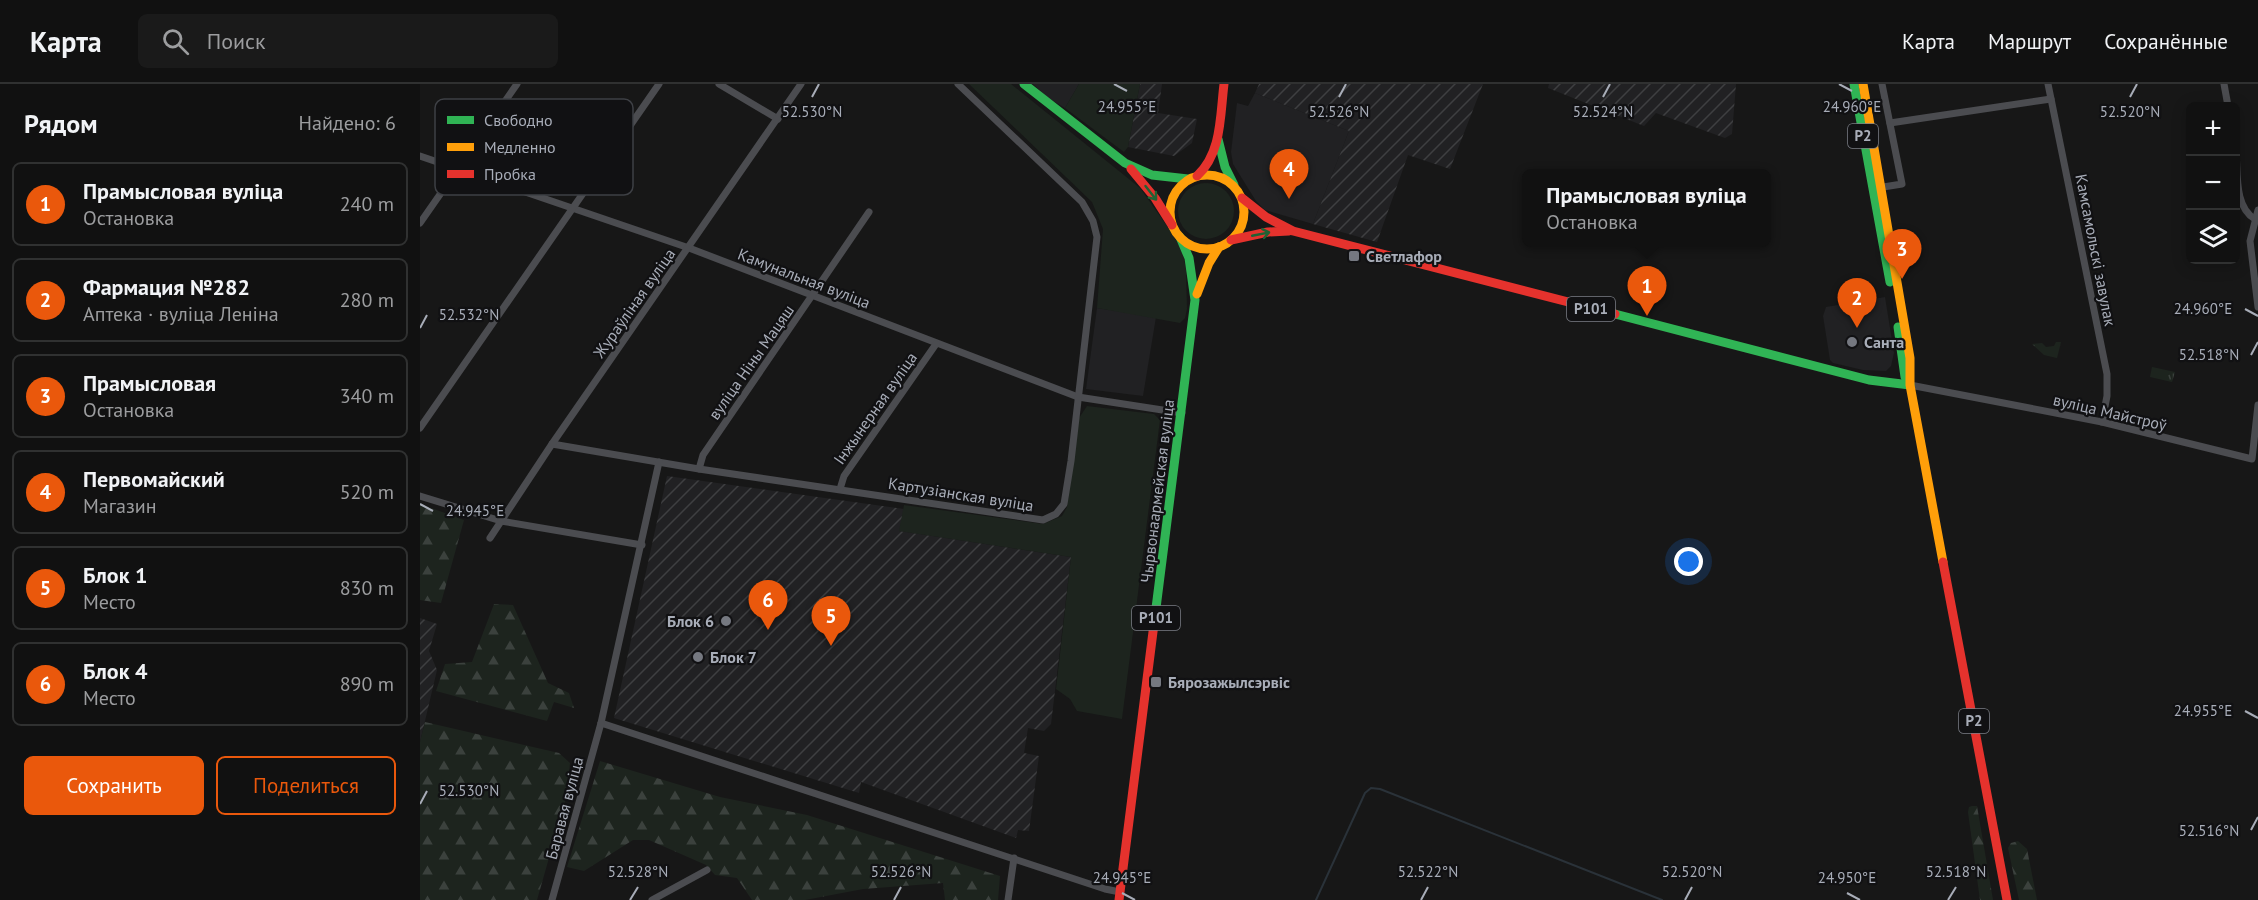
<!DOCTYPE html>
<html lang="ru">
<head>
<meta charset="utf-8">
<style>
	body { margin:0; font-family:"PT Sans",sans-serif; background:#1a1a1a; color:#f1f3f6 }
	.controls { position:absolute; right:18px; top:18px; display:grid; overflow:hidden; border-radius:9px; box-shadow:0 3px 15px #0003 }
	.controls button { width:54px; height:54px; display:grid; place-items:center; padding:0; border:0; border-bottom:2px solid #303131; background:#111; color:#f1f3f6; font:30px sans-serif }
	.you { position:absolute; left:1269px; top:478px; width:21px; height:21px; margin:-15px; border:4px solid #fff; border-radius:50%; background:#1a73e8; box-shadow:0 0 0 9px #1a73e833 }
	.badge { display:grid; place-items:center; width:39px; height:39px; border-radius:50%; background:#ea580c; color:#fff; font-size:20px; font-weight:700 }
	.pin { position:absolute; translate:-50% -50px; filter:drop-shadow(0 2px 3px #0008) }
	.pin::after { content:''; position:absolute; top:32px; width:21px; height:18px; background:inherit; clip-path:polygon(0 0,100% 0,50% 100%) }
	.popup { position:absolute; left:1102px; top:85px; width:249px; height:78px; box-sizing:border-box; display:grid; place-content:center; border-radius:9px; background:#111; filter:drop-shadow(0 2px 4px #0005); font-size:20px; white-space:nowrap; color:#9c9d9f }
	.popup b { font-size:22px; color:#f1f3f6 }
	.popup::after { content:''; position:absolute; left:50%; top:100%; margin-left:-12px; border:12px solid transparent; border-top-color:#111 }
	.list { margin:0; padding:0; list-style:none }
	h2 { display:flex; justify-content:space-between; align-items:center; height:78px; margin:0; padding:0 24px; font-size:26px }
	h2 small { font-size:20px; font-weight:400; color:#9c9d9f }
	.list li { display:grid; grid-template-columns:39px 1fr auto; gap:18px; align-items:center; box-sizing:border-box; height:84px; margin:0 12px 12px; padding:0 12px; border:2px solid #303131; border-radius:9px }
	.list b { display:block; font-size:22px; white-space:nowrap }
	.list p { margin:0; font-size:20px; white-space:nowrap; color:#9c9d9f }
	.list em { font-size:20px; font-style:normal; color:#9c9d9f }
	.actions { display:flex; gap:12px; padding:18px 24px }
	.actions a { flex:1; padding:14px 0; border:2px solid #ea580c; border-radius:9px; text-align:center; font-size:21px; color:#ea580c }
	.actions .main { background:#ea580c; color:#fff }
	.icon { flex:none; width:33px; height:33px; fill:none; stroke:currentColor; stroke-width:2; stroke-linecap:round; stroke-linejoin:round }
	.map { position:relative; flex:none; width:1838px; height:816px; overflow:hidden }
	header { display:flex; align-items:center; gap:36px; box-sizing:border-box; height:84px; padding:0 30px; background:#111; border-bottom:2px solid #303131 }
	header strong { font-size:28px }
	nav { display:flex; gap:33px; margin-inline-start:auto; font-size:21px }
	.search { width:420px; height:54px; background:#1a1a1a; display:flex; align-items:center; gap:15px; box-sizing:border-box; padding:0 21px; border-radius:9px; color:#9c9d9f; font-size:22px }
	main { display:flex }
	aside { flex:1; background:#111 }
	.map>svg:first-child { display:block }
	.built { fill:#212123 }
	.industrial { fill:url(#industrial-furrows) }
	.grass { fill:#1d241e }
	.forest { fill:url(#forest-firs) }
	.park { fill:url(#park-tufts) }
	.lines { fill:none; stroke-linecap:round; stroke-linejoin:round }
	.stream { stroke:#2a3239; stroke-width:2 }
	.street { stroke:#4b4c50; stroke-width:7 }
	.fast { stroke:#30b455; stroke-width:9 }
	.slow { stroke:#ff9f0a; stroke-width:9 }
	.jam { stroke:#e5322d; stroke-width:9 }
	.oneway { stroke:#206234 }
	.ticks { fill:none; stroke:#a8adb8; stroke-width:2 }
	.poi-dot { fill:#757880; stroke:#111113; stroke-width:2 }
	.labels { text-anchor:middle; stroke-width:4.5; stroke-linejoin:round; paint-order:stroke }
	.shield { fill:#111113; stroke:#7b7e86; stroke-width:1.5 }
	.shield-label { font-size:15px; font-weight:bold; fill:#a8adb8 }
	.street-label { font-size:16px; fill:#a8adb8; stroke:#111113 }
	.poi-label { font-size:16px; font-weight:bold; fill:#a8adb8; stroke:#111113; text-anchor:start }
	.key { fill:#111113; stroke:#3e4045; stroke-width:1.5 }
	.key-label { font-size:16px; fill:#a8adb8 }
	.ticks-label { font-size:15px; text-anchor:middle; fill:#a8adb8; stroke:#111113; stroke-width:4.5; stroke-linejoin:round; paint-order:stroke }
</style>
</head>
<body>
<header>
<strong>Карта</strong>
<div class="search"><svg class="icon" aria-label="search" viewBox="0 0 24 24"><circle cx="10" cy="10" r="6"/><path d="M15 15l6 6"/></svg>Поиск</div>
<nav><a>Карта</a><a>Маршрут</a><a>Сохранённые</a></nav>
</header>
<main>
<aside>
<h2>Рядом<small>Найдено: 6</small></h2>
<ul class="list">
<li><span class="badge">1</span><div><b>Прамысловая вуліца</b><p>Остановка</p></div><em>240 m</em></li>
<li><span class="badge">2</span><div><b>Фармация №282</b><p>Аптека · вуліца Леніна</p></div><em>280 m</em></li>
<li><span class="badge">3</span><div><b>Прамысловая</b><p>Остановка</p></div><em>340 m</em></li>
<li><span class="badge">4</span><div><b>Первомайский</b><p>Магазин</p></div><em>520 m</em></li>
<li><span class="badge">5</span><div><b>Блок 1</b><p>Место</p></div><em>830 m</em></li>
<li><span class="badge">6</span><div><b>Блок 4</b><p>Место</p></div><em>890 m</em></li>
</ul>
<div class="actions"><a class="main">Сохранить</a><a>Поделиться</a></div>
</aside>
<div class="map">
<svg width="1838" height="816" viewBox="0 0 1838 816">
	<defs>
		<pattern id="industrial-furrows" width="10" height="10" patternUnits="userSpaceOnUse" patternTransform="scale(1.5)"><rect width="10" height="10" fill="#212123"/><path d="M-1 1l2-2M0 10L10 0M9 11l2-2" fill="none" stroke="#3e3f41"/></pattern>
		<pattern id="forest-firs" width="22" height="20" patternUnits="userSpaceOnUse" patternTransform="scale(1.5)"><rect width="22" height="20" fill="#1d241e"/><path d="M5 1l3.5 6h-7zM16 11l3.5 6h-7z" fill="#3b413d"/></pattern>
		<pattern id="park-tufts" width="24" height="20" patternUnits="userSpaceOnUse" patternTransform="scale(1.5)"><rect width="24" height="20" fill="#1d241e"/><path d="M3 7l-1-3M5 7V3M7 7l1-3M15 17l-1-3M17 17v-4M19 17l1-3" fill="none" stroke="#3b413d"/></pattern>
	</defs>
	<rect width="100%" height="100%" fill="#171717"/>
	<!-- built -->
	<g class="built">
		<path d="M 613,0 L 659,0 L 645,24 L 628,14 Z"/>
		<path d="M 835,9 L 929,47 L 893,140 L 845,126 L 836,117 L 813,80 L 811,68 L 817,19 L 828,22 Z"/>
		<path d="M 1465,213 L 1474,269 L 1471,282 L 1466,287 L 1443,286 L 1413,279 L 1410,276 L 1403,232 L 1406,223 Z"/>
		<path d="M 677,224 L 736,233 L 723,312 L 666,305 Z"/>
	</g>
	<!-- industrial -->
	<g class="industrial">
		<path d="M 720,0 L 742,0 L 738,29 L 777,35 L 772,59 L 754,72 L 708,63 Z"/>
		<path d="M 839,0 L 1063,0 L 1030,85 L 988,71 L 957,158 L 893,140 L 929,47 L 835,9 Z"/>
		<path d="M 1129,0 L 1316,0 L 1312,50 L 1305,54 L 1236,29 L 1224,42 L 1128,4 Z"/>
		<path d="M 247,392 L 484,425 L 480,447 L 651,473 L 631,640 L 624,647 L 608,644 L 604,669 L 619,672 L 609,747 L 598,746 L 596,754 L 441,698 L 439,709 L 194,634 Z"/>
		<path d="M 0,534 L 17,540 L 9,567 L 17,586 L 0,658 Z"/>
	</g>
	<!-- grass -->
	<g class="grass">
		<path d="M 549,0 L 591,0 L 720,104 L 754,152 L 763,169 L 766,186 L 767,225 L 765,234 L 760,239 L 677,224 L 683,145 L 672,118 Z"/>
		<path d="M 659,0 L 720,0 L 708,63 L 704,68 L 645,24 Z"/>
		<circle cx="786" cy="127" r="28"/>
		<path d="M 667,322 L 734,330 L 740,336 L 702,635 L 657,627 L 650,615 L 636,605 L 651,473 L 479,447 L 484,421 L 623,440 L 642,432 L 647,423 L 659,334 Z"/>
	</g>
	<!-- forest -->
	<g class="forest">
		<path d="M 0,420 L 44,436 L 21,519 L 0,516 Z"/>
		<path d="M 74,520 L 93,521 L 128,599 L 149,609 L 154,624 L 134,618 L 127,637 L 16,607 L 25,580 L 52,578 Z"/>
		<path d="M 5,638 L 139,669 L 150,679 L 146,714 L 117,816 L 0,816 L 0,658 Z"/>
		<path d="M 180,677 L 300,713 L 387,731 L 580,792 L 578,816 L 525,816 L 523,799 L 443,805 L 385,816 L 332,816 L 317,794 L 295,791 L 286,781 L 229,756 L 213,756 L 164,787 L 147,783 Z"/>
		<path d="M 1552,722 L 1557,722 L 1573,816 L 1560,816 L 1548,728 L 1549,723 Z"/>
		<path d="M 1598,757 L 1607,765 L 1617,816 L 1599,816 L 1588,764 L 1591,759 Z"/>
	</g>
	<!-- park -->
	<g class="park">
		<path d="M 1636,258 L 1641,258 L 1637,274 L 1624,271 L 1612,260 L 1622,259 L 1626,263 L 1634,262 Z"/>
		<path d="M 1732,283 L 1755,288 L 1752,298 L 1730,293 Z"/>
	</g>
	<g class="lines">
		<!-- stream -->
		<path class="stream" d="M 896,816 L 945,709 L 951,704 L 960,705 L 1242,816"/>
		<!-- street -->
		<g class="street">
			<path d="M 299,0 L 358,35"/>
			<path d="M 1628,0 L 1687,290 L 1687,312 L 1682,338"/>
			<path d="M 1804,0 L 1808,22"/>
			<path d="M 1470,39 L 1631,15"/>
			<path d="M 1816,68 C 1818,89 1814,123 1835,135"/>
			<path d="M 0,72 L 269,164 L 658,313 L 762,329"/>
			<path d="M 1457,104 L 1482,100 L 1462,0"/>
			<path d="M 1838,126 L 1830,157 L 1838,223"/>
			<path d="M 0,139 L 97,0"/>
			<path d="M 1490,301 L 1682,338 L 1832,375 L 1838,321"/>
			<path d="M 0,344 L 239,0"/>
			<path d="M 132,360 L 279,385 L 623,436 L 636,430 L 644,420 L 651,377 L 677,153 L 673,137 L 662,118 L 538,0"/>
			<path d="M 279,385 L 283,371 L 449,128"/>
			<path d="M 420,405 L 424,392 L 516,260"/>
			<path d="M 0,412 L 81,437 L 222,461"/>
			<path d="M 70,454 L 132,360 L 381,0"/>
			<path d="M 181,639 L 685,805 L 700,808"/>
			<path d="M 132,816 L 181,639 L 239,378"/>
			<path d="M 232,816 L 287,786"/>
			<path d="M 588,816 L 594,774"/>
		</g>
		<!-- fast -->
		<g class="fast">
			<path d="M 604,0 L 705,79 L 732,91 L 768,95"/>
			<path d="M 1434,0 L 1470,198"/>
			<path d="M 798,55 L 805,83 L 814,101"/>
			<path d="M 1195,230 L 1449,296 L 1490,301"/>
			<path d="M 1478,243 L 1485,293"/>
			<path d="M 735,532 L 775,216 L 769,174 L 760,153"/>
		</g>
		<!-- slow -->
		<g class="slow">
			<path d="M 1443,0 L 1490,274 L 1490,301 L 1523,478"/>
			<circle cx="787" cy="128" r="37"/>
			<path d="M 777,210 L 789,179 L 799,163"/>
		</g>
		<!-- jam -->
		<g class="jam">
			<path d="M 711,85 L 735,114 L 752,141"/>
			<path d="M 777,92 C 802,69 800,32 804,0"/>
			<path d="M 822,114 L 846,133 L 873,147 L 1195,230"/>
			<path d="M 811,156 L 848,148 L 869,147"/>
			<path d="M 1523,478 L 1587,816"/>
			<path d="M 699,816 L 735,532"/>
		</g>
	</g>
	<!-- one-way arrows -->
	<defs><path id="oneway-shaft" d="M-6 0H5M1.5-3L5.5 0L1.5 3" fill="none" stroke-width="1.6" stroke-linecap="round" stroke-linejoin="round" transform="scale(1.5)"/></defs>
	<g class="oneway">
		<use href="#oneway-shaft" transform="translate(731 109) rotate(52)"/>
		<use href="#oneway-shaft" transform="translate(841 150) rotate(-11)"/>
	</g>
	<!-- ticks -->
	<path class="ticks" d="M 694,0 L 707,7M 1419,0 L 1432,7M 392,13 L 399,0M 919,13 L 926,0M 1183,13 L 1190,0M 1710,13 L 1717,0M 1825,225 L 1838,232M 0,244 L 7,231M 1831,271 L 1838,258M 0,420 L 13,427M 1825,627 L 1838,634M 0,720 L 7,707M 1831,746 L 1838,733M 702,809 L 715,816M 1427,809 L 1440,816M 210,816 L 218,803M 474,816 L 481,803M 1001,816 L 1008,803M 1265,816 L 1272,803M 1528,816 L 1536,803"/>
	<!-- markers -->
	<g class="poi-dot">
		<rect x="928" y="166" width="12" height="12" rx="3"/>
		<circle cx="1432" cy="258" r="6"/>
		<circle cx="306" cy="537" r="6"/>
		<circle cx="278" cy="573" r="6"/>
		<rect x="730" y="592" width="12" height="12" rx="3"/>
	</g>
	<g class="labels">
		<!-- shield labels -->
		<g class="shield">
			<rect x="1428" y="40" width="30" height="24" rx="4.5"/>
			<rect x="1147" y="213" width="48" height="24" rx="4.5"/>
			<rect x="712" y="522" width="48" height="24" rx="4.5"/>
			<rect x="1539" y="625" width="30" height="24" rx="4.5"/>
		</g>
		<g class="shield-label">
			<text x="1443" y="57">Р2</text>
			<text x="1171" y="230">Р101</text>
			<text x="736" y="539">Р101</text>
			<text x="1554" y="642">Р2</text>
		</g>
		<!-- street labels -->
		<g class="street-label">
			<text transform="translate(1676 166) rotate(79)" y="6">Камсамольскі завулак</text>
			<text transform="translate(384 194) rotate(21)" y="6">Камунальная вуліца</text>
			<text transform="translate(214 219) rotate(-55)" y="6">Жураўліная вуліца</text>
			<text transform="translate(331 278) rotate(-55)" y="6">вуліца Ніны Мацяш</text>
			<text transform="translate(455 324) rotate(-55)" y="6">Інжынерная вуліца</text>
			<text transform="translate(1690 328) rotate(13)" y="6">вуліца Майстроў</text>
			<text transform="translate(737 407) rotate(-83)" y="6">Чырвонаармейская вуліца</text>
			<text transform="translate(541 410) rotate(9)" y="6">Картузіанская вуліца</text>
			<text transform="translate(144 724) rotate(-75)" y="6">Баравая вуліца</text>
		</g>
		<!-- poi labels -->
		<g class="poi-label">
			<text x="946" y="178">Светлафор</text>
			<text x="1444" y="264">Санта</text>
			<text x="294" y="543" text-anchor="end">Блок 6</text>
			<text x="290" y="579">Блок 7</text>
			<text x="748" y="604">Бярозажылсэрвіс</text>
		</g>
	</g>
	<!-- legend -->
	<rect x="15" y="15" width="198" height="96" rx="9" class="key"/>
	<rect x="27" y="32" width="27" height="8" fill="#30b455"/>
	<rect x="27" y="59" width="27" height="8" fill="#ff9f0a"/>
	<rect x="27" y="86" width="27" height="8" fill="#e5322d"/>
	<g class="key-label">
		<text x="64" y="42">Свободно</text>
		<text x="64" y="69">Медленно</text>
		<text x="64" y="96">Пробка</text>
	</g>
	<g class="ticks-label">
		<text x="707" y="28">24.955°E</text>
		<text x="1432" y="28">24.960°E</text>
		<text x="392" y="33">52.530°N</text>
		<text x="919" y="33">52.526°N</text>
		<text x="1183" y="33">52.524°N</text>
		<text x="1710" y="33">52.520°N</text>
		<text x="1783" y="230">24.960°E</text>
		<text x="49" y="236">52.532°N</text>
		<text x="1789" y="276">52.518°N</text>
		<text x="55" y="432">24.945°E</text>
		<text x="1783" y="632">24.955°E</text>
		<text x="49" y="712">52.530°N</text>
		<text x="1789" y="752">52.516°N</text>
		<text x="218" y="793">52.528°N</text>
		<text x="481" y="793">52.526°N</text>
		<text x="1008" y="793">52.522°N</text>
		<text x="1272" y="793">52.520°N</text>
		<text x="1536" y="793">52.518°N</text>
		<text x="702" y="799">24.945°E</text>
		<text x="1427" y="799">24.950°E</text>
	</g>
</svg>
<div class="controls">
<button>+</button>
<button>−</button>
<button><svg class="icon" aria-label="layers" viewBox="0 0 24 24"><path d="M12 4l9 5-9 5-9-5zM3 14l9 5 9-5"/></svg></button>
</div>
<div class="you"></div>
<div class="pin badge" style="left:1227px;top:232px">1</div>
<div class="popup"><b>Прамысловая вуліца</b>Остановка</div>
<div class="pin badge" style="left:1437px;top:244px">2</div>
<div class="pin badge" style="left:1482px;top:195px">3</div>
<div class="pin badge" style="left:869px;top:115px">4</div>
<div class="pin badge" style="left:411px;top:562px">5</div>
<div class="pin badge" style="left:348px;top:546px">6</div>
</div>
</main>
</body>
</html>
